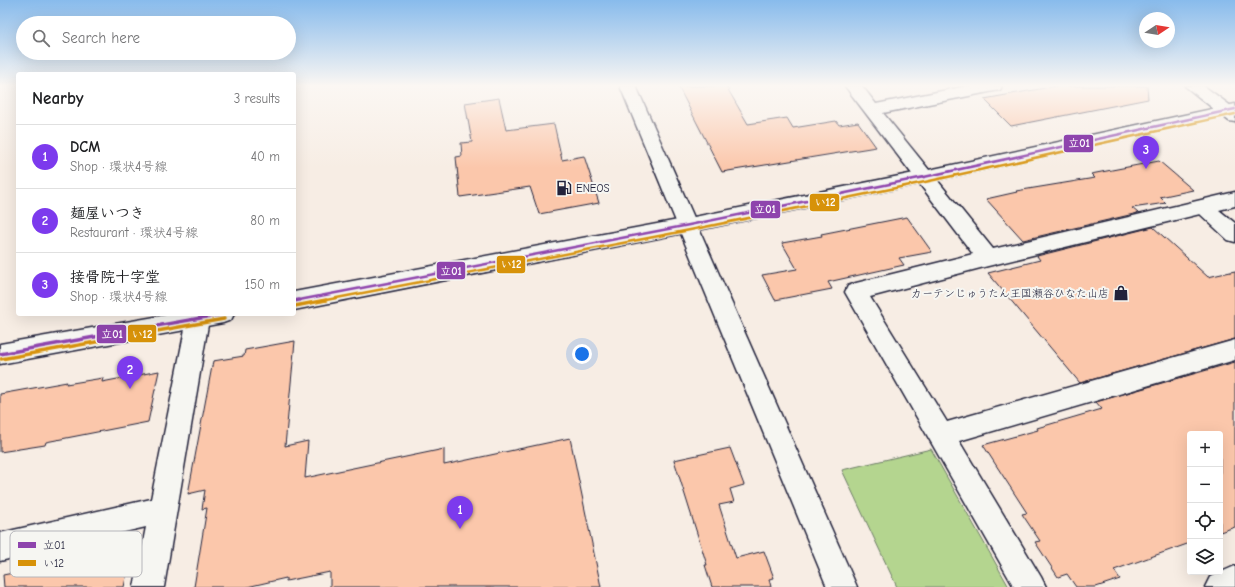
<!DOCTYPE html>
<html lang="en">
<head>
<meta charset="utf-8">
<style>
	body { margin:0; font-family:"Comic Neue","Klee One",sans-serif; background:#f6f6f6; color:#202124 }
	.controls { position:absolute; right:12px; bottom:12px; display:grid; overflow:hidden; border-radius:4px; box-shadow:0 4px 16px #0002 }
	.controls button { width:36px; height:36px; display:grid; place-items:center; padding:0; border:0; border-bottom:1px solid #e0e0e0; background:#fff; color:#202124; font:20px sans-serif }
	.compass { position:absolute; left:1139px; top:12px; width:36px; height:36px; border-radius:50%; background:#fff; box-shadow:0 4px 16px #0002; rotate:78deg }
	.you { position:absolute; left:582px; top:354px; width:14px; height:14px; margin:-10px; border:3px solid #fff; border-radius:50%; background:#1a73e8; box-shadow:0 0 0 6px #1a73e833 }
	.badge { display:grid; place-items:center; width:26px; height:26px; border-radius:50%; background:#7c3aed; color:#fff; font-size:13px; font-weight:700 }
	.pin { position:absolute; translate:-50% -33px; filter:drop-shadow(0 1px 2px #0008) }
	.pin::after { content:''; position:absolute; top:21px; width:14px; height:12px; background:inherit; clip-path:polygon(0 0,100% 0,50% 100%) }
	.list { margin:0; padding:0; list-style:none }
	h2 { display:flex; justify-content:space-between; align-items:center; height:52px; margin:0; padding:0 16px; font-size:17px }
	h2 small { font-size:13px; font-weight:400; color:#757577 }
	.list li { display:grid; grid-template-columns:26px 1fr auto; gap:12px; align-items:center; box-sizing:border-box; height:64px; padding:0 16px; border-top:1px solid #e0e0e0 }
	.list b { display:block; font-size:15px; white-space:nowrap }
	.list p { margin:0; font-size:13px; white-space:nowrap; color:#757577 }
	.list em { font-size:13px; font-style:normal; color:#757577 }
	.icon { flex:none; width:22px; height:22px; fill:none; stroke:currentColor; stroke-width:2; stroke-linecap:round; stroke-linejoin:round }
	.map { position:relative; flex:none; width:1235px; height:587px; overflow:hidden }
	.search { position:absolute; background:#fff; box-shadow:0 4px 16px #0002; left:16px; top:16px; width:280px; height:44px; display:flex; align-items:center; gap:10px; box-sizing:border-box; padding:0 14px; border-radius:22px; color:#757577; font-size:15px }
	.panel { position:absolute; background:#fff; box-shadow:0 4px 16px #0002; left:16px; top:72px; width:280px; height:244px; border-radius:4px }
	.map>svg:first-child { display:block }
	.green { fill:#b4d58f; stroke:#6b7c65 }
	.building { fill:#fbc7ab; stroke:#22223b }
	.lines { fill:none; stroke-linecap:round; stroke-linejoin:round }
	.minor-casing { stroke:#22223b; stroke-width:3 }
	.tertiary-casing { stroke:#22223b; stroke-width:3 }
	.primary-casing { stroke:#22223b; stroke-width:3 }
	.minor { fill:#f6f6f2; fill-rule:evenodd }
	.tertiary { fill:#f6f6f2; fill-rule:evenodd }
	.primary { fill:#f6f6f2; fill-rule:evenodd }
	.bus-1-far1-casing { stroke:#f6f6f2; stroke-width:5 }
	.bus-1-casing { stroke:#f6f6f2; stroke-width:6 }
	.bus-2-far1-casing { stroke:#f6f6f2; stroke-width:5 }
	.bus-2-casing { stroke:#f6f6f2; stroke-width:6 }
	.bus-1-far1 { stroke:#8e44ad; stroke-width:2.5 }
	.bus-1 { stroke:#8e44ad; stroke-width:3.5 }
	.bus-2-far1 { stroke:#d79209; stroke-width:2.5 }
	.bus-2 { stroke:#d79209; stroke-width:3.5 }
	.labels { text-anchor:middle; stroke-width:4; stroke-linejoin:round; paint-order:stroke }
	.poi-label { font-size:11px; fill:#22223b; stroke:#f6f6f2; text-anchor:start }
	.key { fill:#f6f6f2; stroke:#b6b6bb; stroke-width:1 }
	.key-label { font-size:11px; fill:#22223b }
	.line-badge { stroke:#f6f6f2; stroke-width:1.5 }
	.badge-label { font-size:11px; text-anchor:middle; font-weight:bold; fill:#fff }
</style>
</head>
<body>
<div class="map">
<svg width="1235" height="587" viewBox="0 0 1235 587">
	<rect width="100%" height="100%" fill="#f7ede4"/>
	<filter id="ink" filterUnits="userSpaceOnUse"><feTurbulence type="fractalNoise" baseFrequency=".025" numOctaves="2"/><feDisplacementMap in="SourceGraphic" scale="8" xChannelSelector="R" yChannelSelector="G"/><feConvolveMatrix kernelMatrix="1 2 1 2 8 2 1 2 1" color-interpolation-filters="sRGB"/></filter>
	<g filter="url(#ink)">
		<!-- green -->
		<path class="green" d="M 931,449 L 1009,587 L 897,587 L 842,470 Z"/>
		<!-- building -->
		<g class="building">
			<path d="M 678,86 L 726,86 L 748,124 L 787,118 L 793,128 L 836,121 L 839,125 L 858,122 L 876,147 L 722,172 Z"/>
			<path d="M 1056,86 L 1147,86 L 1148,99 L 1011,126 L 984,99 Z"/>
			<path d="M 499,98 L 506,130 L 554,124 L 562,160 L 584,156 L 599,203 L 539,214 L 530,187 L 460,197 L 456,157 L 462,156 L 461,143 L 472,142 L 465,103 Z"/>
			<path d="M 1159,161 L 1193,190 L 1160,197 L 1166,203 L 1132,208 L 1138,213 L 1023,240 L 986,199 L 1017,192 L 1016,191 L 1095,178 L 1091,174 Z"/>
			<path d="M 907,217 L 932,252 L 899,258 L 904,265 L 828,282 L 832,289 L 775,300 L 762,275 L 797,269 L 782,243 L 822,236 L 821,234 Z"/>
			<path d="M 1153,227 L 1208,277 L 1235,271 L 1235,339 L 1080,383 L 988,273 L 1040,260 L 1037,256 Z"/>
			<path d="M 295,341 L 285,446 L 308,441 L 305,478 L 444,449 L 444,465 L 570,438 L 601,587 L 330,587 L 330,572 L 286,581 L 286,578 L 247,587 L 194,587 L 207,508 L 202,509 L 205,490 L 188,494 L 213,361 L 244,356 L 245,350 Z"/>
			<path d="M 1235,362 L 1235,527 L 1220,532 L 1220,434 L 1190,434 L 1190,543 L 1114,570 L 1120,579 L 1096,587 L 1076,587 L 1067,574 L 1058,577 L 1035,542 L 1040,541 L 1022,514 L 1027,513 L 983,445 L 1038,430 L 1037,428 L 1102,409 L 1096,402 Z"/>
			<path d="M 159,371 L 148,422 L 46,442 L 45,445 L 0,452 L 0,394 L 67,382 L 66,384 L 103,378 L 102,382 Z"/>
			<path d="M 730,448 L 744,485 L 730,489 L 734,502 L 719,505 L 736,558 L 764,551 L 774,578 L 769,579 L 771,587 L 712,587 L 705,565 L 707,565 L 674,460 Z"/>
			<path d="M 119,546 L 117,551 L 132,548 L 124,587 L 4,587 L 3,575 L 73,561 L 74,555 Z"/>
		</g>
		<g class="lines">
			<!-- minor casing -->
			<g class="minor-casing">
				<g id="minor">
					<path d="M 845,86 L 862,86 L 876,104 L 967,86 L 1002,86 L 1000,90 L 994,91 L 883,113 L 993,249 L 1235,192 L 1235,206 L 1219,210 L 1235,223 L 1235,242 L 1228,240 L 1200,214 L 988,266 L 870,297 L 947,422 L 1235,340 L 1235,360 L 959,441 L 1041,577 L 1046,587 L 1014,587 L 845,292 L 848,286 L 856,283 L 973,254 Z"/>
					<path d="M 1185,86 L 1204,86 L 1235,109 L 1235,122 L 1229,121 Z"/>
					<path d="M 189,314 L 207,314 L 209,319 L 164,587 L 134,587 L 146,527 L 0,561 L 0,533 L 151,499 L 187,319 Z"/>
					<path d="M 1235,566 L 1235,587 L 1205,587 L 1210,577 Z"/>
				</g>
			</g>
			<!-- tertiary casing -->
			<g class="tertiary-casing">
				<path id="tertiary" d="M 620,86 L 636,86 L 857,587 L 827,587 Z"/>
			</g>
			<!-- primary casing -->
			<g class="primary-casing">
				<g id="primary">
					<path d="M 1235,104 L 1235,114 L 924,183 L 689,232 L 294,310 L 294,292 L 689,218 L 924,171 Z"/>
					<path d="M 172,314 L 234,314 L 231,320 L 223,323 L 0,364 L 0,344 Z"/>
				</g>
			</g>
			<!-- minor -->
			<use href="#minor" class="minor"/>
			<!-- tertiary -->
			<use href="#tertiary" class="tertiary"/>
			<!-- primary -->
			<use href="#primary" class="primary"/>
			<!-- bus-1-far1 casing -->
			<g class="bus-1-far1-casing">
				<path id="bus-1-far1" d="M 294,301 L 689,225 L 924,177 L 1235,109"/>
			</g>
			<!-- bus-1 casing -->
			<g class="bus-1-casing">
				<g id="bus-1">
					<path d="M 294,301 L 299,300"/>
					<path d="M 0,354 L 223,314"/>
				</g>
			</g>
			<!-- bus-2-far1 casing -->
			<g class="bus-2-far1-casing">
				<path id="bus-2-far1" d="M 321,301 L 690,230 L 925,182 L 1235,114"/>
			</g>
			<!-- bus-2 casing -->
			<g class="bus-2-casing">
				<g id="bus-2">
					<path d="M 295,306 L 326,300"/>
					<path d="M 1,359 L 224,319"/>
				</g>
			</g>
			<!-- bus-1-far1 -->
			<use href="#bus-1-far1" class="bus-1-far1"/>
			<!-- bus-1 -->
			<use href="#bus-1" class="bus-1"/>
			<!-- bus-2-far1 -->
			<use href="#bus-2-far1" class="bus-2-far1"/>
			<!-- bus-2 -->
			<use href="#bus-2" class="bus-2"/>
		</g>
	</g>
	<!-- sky -->
	<linearGradient id="sky" x2="0" y2="1"><stop stop-color="#88bbec"/><stop offset="0.51" stop-color="#fbf7f3"/><stop offset="1" stop-color="#fbf7f3" stop-opacity="0"/></linearGradient>
	<rect width="1235" height="168" fill="url(#sky)"/>
	<!-- icons -->
	<defs>
		<g id="fuel-bare" transform="scale(1.2)"><path d="M-5.5-6h7V0h2V4h1.3V-2.5L3-4.5l.8-.8L6-3V5H2.5V1h-1V6h-7ZM-4.2-4.7v3.2H.2V-4.7Z" fill="#22223b" stroke="#f6f6f2" stroke-width="2.5" paint-order="stroke"/></g>
		<g id="shop-bare" transform="scale(1.2)"><path d="M-5-2.5h2.3a2.7 3.5 0 0 1 5.4 0H5L5.5 6h-11ZM-1.5-2.5h3a1.5 2.3 0 0 0-3 0Z" fill="#22223b" stroke="#f6f6f2" stroke-width="2.5" paint-order="stroke"/></g>
	</defs>
	<g fill-rule="evenodd">
		<use href="#fuel-bare" x="564" y="188"/>
		<use href="#shop-bare" x="1121" y="293"/>
	</g>
	<g class="labels">
		<!-- poi labels -->
		<g class="poi-label">
			<text x="576" y="192">ENEOS</text>
			<text x="1109" y="297" text-anchor="end">カーテンじゅうたん王国瀬谷ひなた山店</text>
		</g>
	</g>
	<!-- legend -->
	<rect x="10" y="531" width="132" height="46" rx="6" class="key"/>
	<rect x="18" y="542" width="18" height="6" fill="#8e44ad"/>
	<rect x="18" y="560" width="18" height="6" fill="#d79209"/>
	<g class="key-label">
		<text x="43" y="549">立01</text>
		<text x="43" y="567">い12</text>
	</g>
	<g class="line-badge">
		<rect x="1063" y="134" width="31" height="19" rx="4" fill="#8e44ad"/>
		<rect x="809" y="193" width="31" height="19" rx="4" fill="#d79209"/>
		<rect x="750" y="200" width="31" height="19" rx="4" fill="#8e44ad"/>
		<rect x="496" y="255" width="30" height="19" rx="4" fill="#d79209"/>
		<rect x="436" y="261" width="30" height="19" rx="4" fill="#8e44ad"/>
		<rect x="127" y="324" width="30" height="19" rx="4" fill="#d79209"/>
		<rect x="96" y="324" width="31" height="20" rx="4" fill="#8e44ad"/>
	</g>
	<g class="badge-label">
		<text x="1079" y="147">立01</text>
		<text x="825" y="206">い12</text>
		<text x="765" y="213">立01</text>
		<text x="511" y="268">い12</text>
		<text x="451" y="275">立01</text>
		<text x="142" y="338">い12</text>
		<text x="112" y="338">立01</text>
	</g>
</svg>
<div class="controls">
<button>+</button>
<button>−</button>
<button><svg class="icon" aria-label="locate" viewBox="0 0 24 24"><circle cx="12" cy="12" r="6"/><path d="M12 2v4M12 18v4M2 12h4M18 12h4"/></svg></button>
<button><svg class="icon" aria-label="layers" viewBox="0 0 24 24"><path d="M12 4l9 5-9 5-9-5zM3 14l9 5 9-5"/></svg></button>
</div>
<svg class="compass" viewBox="-18 -18 36 36"><path d="M0-13l5 13h-10z" fill="#e53935"/><path d="M0 13l5-13h-10z" fill="#757577"/></svg>
<div class="you"></div>
<div class="pin badge" style="left:460px;top:529px">1</div>
<div class="pin badge" style="left:130px;top:389px">2</div>
<div class="pin badge" style="left:1146px;top:169px">3</div>
<div class="search"><svg class="icon" aria-label="search" viewBox="0 0 24 24"><circle cx="10" cy="10" r="6"/><path d="M15 15l6 6"/></svg>Search here</div>
<section class="panel">
<h2>Nearby<small>3 results</small></h2>
<ul class="list">
<li><span class="badge">1</span><div><b>DCM</b><p>Shop · 環状4号線</p></div><em>40 m</em></li>
<li><span class="badge">2</span><div><b>麺屋いつき</b><p>Restaurant · 環状4号線</p></div><em>80 m</em></li>
<li><span class="badge">3</span><div><b>接骨院十字堂</b><p>Shop · 環状4号線</p></div><em>150 m</em></li>
</ul>
</section>
</div>
</body>
</html>
